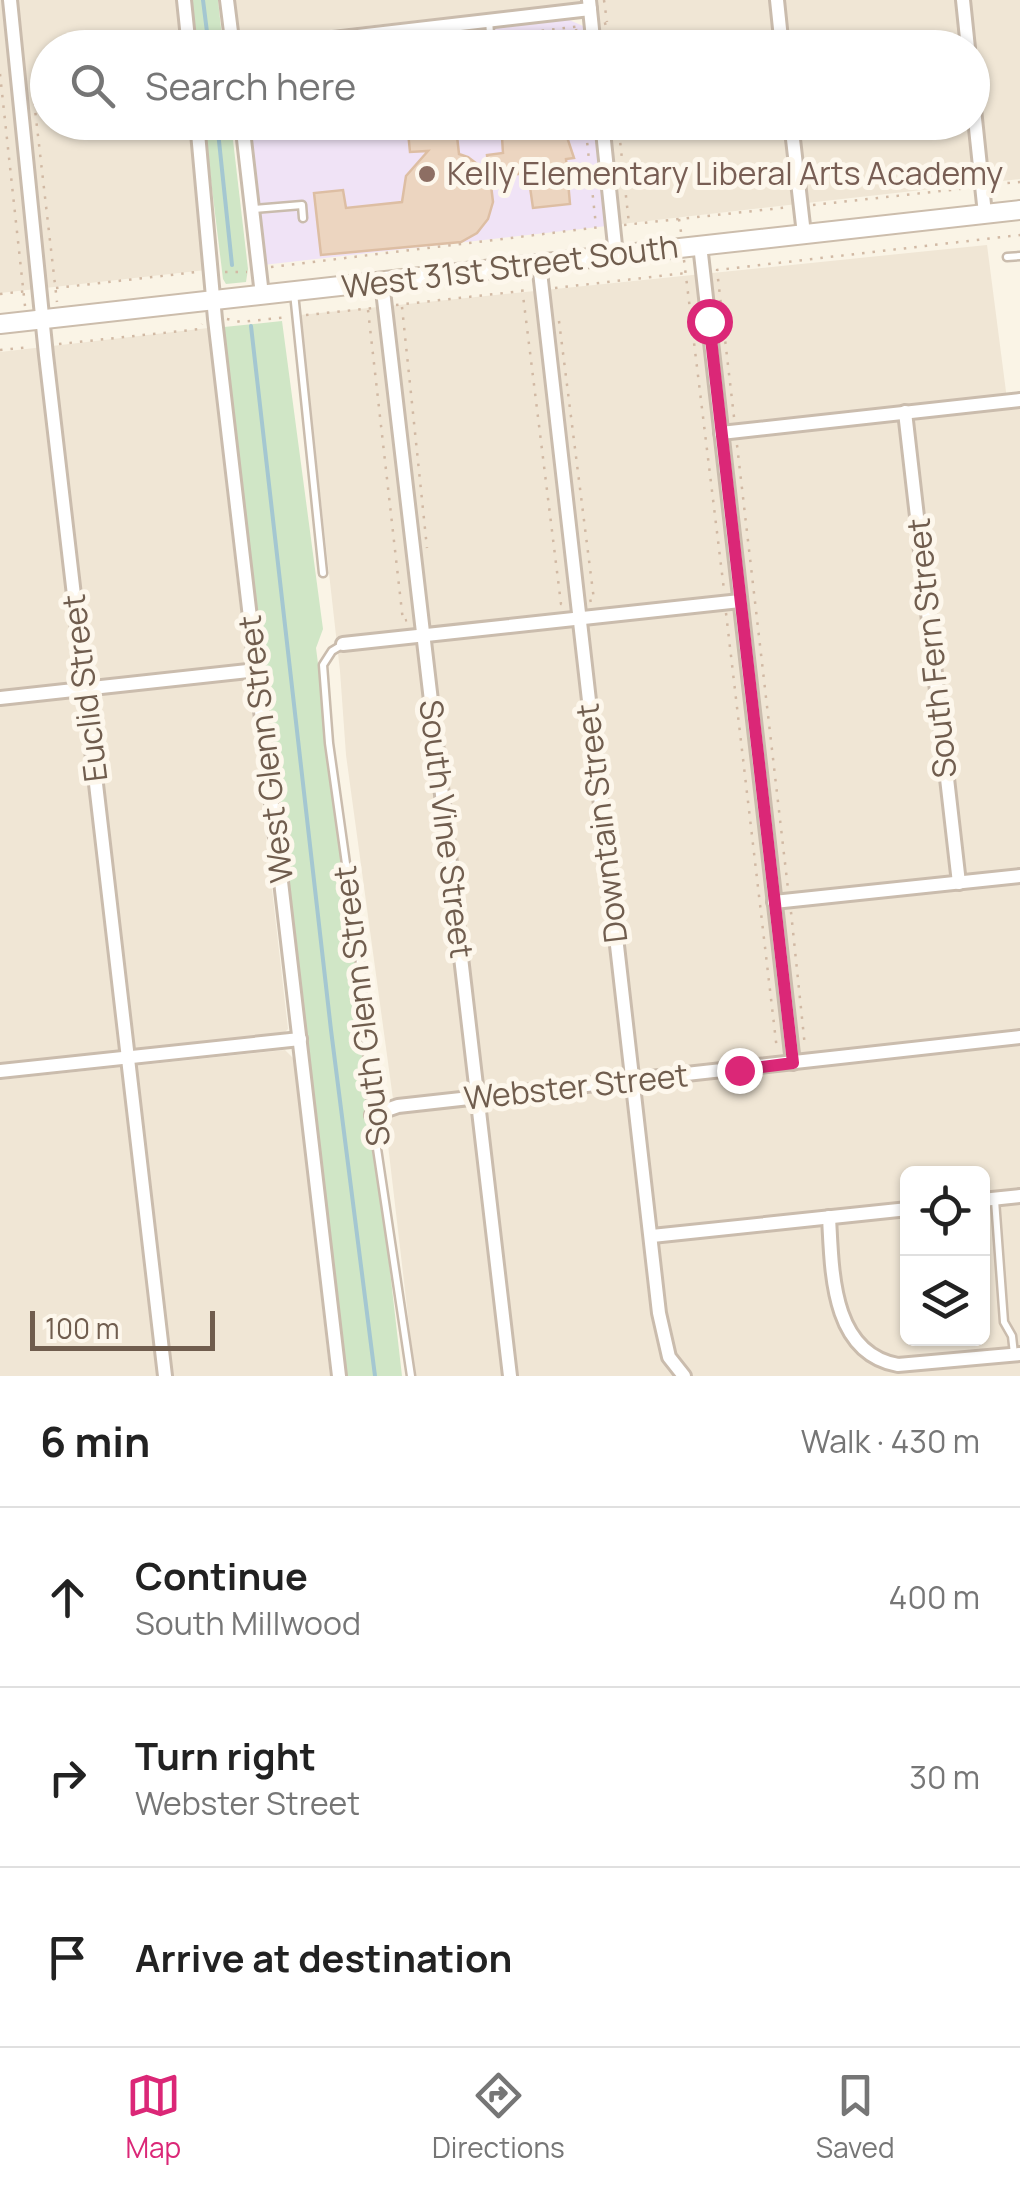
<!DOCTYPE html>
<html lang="en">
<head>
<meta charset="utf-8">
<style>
	body { margin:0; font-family:Manrope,sans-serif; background:#f6f6f6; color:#222 }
	.controls { position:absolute; right:30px; bottom:30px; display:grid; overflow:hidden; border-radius:15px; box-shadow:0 2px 8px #0004 }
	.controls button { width:90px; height:90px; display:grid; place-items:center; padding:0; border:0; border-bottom:2px solid #e0e0e0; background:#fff; color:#222; font:50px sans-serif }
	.scale { position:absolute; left:30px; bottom:25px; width:185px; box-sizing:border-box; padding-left:10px; border:5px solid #705d4e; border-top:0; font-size:28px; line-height:35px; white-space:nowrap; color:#705d4e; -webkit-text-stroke:8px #fdf7ec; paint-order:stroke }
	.stop { position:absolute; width:30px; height:30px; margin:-22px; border:8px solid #db2777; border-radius:50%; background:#fff }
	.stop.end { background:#db2777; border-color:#fff; box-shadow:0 2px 10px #0008 }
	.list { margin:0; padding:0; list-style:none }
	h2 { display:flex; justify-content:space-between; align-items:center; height:130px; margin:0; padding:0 40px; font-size:42px }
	h2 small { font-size:32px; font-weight:400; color:#767676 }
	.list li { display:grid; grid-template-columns:65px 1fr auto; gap:30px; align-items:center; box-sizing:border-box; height:180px; padding:0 40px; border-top:2px solid #e0e0e0 }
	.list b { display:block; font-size:38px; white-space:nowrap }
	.list p { margin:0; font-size:32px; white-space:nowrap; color:#767676 }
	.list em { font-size:32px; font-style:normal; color:#767676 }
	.icon { flex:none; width:55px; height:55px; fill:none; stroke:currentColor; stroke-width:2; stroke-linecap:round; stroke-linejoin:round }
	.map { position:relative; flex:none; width:1020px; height:1376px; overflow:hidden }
	.search { position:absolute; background:#fff; box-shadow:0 2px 8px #0004; left:30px; right:30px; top:30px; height:110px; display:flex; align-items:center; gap:25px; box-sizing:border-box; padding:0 35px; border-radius:55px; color:#767676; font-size:38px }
	.sheet { height:670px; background:#fff }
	nav { display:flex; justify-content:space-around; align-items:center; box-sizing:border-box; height:140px; border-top:2px solid #e0e0e0; background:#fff; font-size:28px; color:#767676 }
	nav a { display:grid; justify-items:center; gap:5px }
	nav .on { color:#db2777 }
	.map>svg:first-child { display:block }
	.residential { fill:#f0e6d5; fill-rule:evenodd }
	.education { fill:#f0e3f6 }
	.green { fill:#d0e6c6 }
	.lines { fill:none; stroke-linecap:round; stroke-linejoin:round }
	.stream { stroke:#a4c7d1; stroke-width:4 }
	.building { fill:#ecd5c0; stroke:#ddbea3; stroke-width:2.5 }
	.lane-casing { stroke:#cabcad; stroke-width:11 }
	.street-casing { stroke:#cabcad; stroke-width:18 }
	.secondary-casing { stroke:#ccbdac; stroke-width:22 }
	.path { stroke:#d1b9a4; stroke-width:2.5; stroke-dasharray:2.5 8; stroke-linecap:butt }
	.lane { stroke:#fff; stroke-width:6 }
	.street { stroke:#fff; stroke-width:12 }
	.secondary { stroke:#fff; stroke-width:18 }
	.route { stroke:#db2777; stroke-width:12 }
	.education-dot { fill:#8d6e63; stroke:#fdf7ec; stroke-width:4 }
	.labels { text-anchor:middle; stroke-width:10; stroke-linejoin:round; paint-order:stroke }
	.education-label { font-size:32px; fill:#785e54; stroke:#fdf7ec; text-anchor:start }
	.street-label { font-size:32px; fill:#705d4e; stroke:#fdf7ec }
</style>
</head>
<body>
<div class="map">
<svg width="1020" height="1376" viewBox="0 0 1020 1376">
	<rect width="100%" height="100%" fill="#faf4e6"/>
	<!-- residential -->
	<g class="residential">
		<path d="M 0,0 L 177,0 L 182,47 L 48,48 L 48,122 L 190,123 L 206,270 L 0,293 Z"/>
		<path d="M 235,0 L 1020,0 L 1020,179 L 621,224 L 610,123 L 972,122 L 972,48 L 603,47 L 597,1 L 245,39 L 239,35 Z"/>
		<path d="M 987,245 L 1008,407 L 1020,407 L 1020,1376 L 415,1376 L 387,1136 L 393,1099 L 346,755 L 340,671 L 300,315 ZM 908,1174 L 982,1174 L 982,1338 L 908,1338 Z"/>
		<path d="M 208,328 L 288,1029 L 284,1033 L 0,1063 L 0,352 Z"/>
		<path d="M 285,1050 L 294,1059 L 330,1376 L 0,1376 L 0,1080 Z"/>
	</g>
	<!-- education -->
	<g class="education">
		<path d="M 567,19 L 583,26 L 585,47 L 312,48 Z"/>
		<path d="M 247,123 L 594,123 L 607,226 L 263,265 Z"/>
	</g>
	<!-- green -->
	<g class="green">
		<path d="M 191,0 L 218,0 L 223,47 L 196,47 Z"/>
		<path d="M 204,123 L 231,123 L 248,269 L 246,282 L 226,284 L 223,279 Z"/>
		<path d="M 282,321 L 323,629 L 316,648 L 375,1105 L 374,1131 L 402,1376 L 345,1376 L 224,327 Z"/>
	</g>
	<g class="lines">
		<!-- stream -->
		<g class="stream">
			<path d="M 203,0 L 209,48"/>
			<path d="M 217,122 L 232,265"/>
			<path d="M 251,326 L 331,1030 L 375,1376"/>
		</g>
	</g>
	<!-- building -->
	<path class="building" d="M 407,122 L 440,122 L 441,129 L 456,127 L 459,154 L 468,157 L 489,173 L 487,155 L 503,153 L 501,122 L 562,122 L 574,158 L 566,159 L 570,204 L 533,208 L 528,173 L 490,177 L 493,202 L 488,219 L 477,233 L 461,242 L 321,255 L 314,193 L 343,190 L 346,208 L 402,202 L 406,176 L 428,151 L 410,152 Z"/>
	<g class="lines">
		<!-- lane casing -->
		<g class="lane-casing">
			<g id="lane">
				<path d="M 489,20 L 491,48"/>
				<path d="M 384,34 L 386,48"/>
				<path d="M 253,209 L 302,205 L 303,218"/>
				<path d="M 1007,257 L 1020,256"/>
				<path d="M 294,293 L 323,573"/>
				<path d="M 342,645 L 332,651 L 323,665 L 329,743 L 360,963 L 372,1115 L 411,1376"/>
				<path d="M 995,1200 L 1004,1322 L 1012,1336 L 1014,1354"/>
			</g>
		</g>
		<!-- street casing -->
		<g class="street-casing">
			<g id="street">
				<path d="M 10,0 L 46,355 L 165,1376"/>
				<path d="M 184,0 L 189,48"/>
				<path d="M 227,0 L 233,48"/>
				<path d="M 589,0 L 594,48"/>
				<path d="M 777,0 L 782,48"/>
				<path d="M 963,0 L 968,48"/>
				<path d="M 254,48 L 590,9"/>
				<path d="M 972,90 L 985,214"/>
				<path d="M 197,122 L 215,319 L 339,1376"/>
				<path d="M 242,122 L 262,295"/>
				<path d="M 602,122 L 616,255"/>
				<path d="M 791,122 L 804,234"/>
				<path d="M 700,245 L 793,1063"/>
				<path d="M 539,263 L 659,1313 L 669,1357 L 684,1376"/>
				<path d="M 382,282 L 510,1376"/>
				<path d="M 905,412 L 959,883"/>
				<path d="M 721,433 L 1020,400"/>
				<path d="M 343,644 L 740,601"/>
				<path d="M 0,698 L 257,670"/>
				<path d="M 774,902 L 1020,876"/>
				<path d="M 0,1071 L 300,1039"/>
				<path d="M 372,1115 L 398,1106 L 1020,1037"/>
				<path d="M 982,1200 L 1020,1196"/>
				<path d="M 829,1217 C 832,1271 831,1353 898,1365 L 1020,1354"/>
				<path d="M 652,1236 L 908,1209"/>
			</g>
		</g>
		<!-- secondary casing -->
		<g class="secondary-casing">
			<path id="secondary" d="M 0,324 L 1020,210"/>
		</g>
		<!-- path -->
		<g class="path">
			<path d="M 604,0 L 607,22"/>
			<path d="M 604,24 L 607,23 L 609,48"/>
			<path d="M 576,29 L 578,48"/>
			<path d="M 500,36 L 581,26"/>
			<path d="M 399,48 L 482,38"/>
			<path d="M 0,74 L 25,306"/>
			<path d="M 33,92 L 57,302"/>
			<path d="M 585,122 L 596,226"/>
			<path d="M 618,122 L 629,224"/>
			<path d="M 997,184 L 1020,182"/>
			<path d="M 813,205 L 969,188"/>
			<path d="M 679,219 L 681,232"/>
			<path d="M 624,225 L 790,207"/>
			<path d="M 684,260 L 724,590"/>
			<path d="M 271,267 L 601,227"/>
			<path d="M 225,272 L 247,272"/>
			<path d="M 521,279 L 561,604 L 566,603"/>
			<path d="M 56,288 L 197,272"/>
			<path d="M 555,288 L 686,273"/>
			<path d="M 0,294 L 28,291"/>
			<path d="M 396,305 L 522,291"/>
			<path d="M 402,307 L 427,548"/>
			<path d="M 368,310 L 403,621 L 407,620"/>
			<path d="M 306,315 L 373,308"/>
			<path d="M 227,319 L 241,322 L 288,317"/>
			<path d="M 559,321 L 594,600 L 589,601"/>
			<path d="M 59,344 L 200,329 L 202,324"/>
			<path d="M 0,350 L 31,347"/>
			<path d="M 734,417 L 717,270 L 1020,235"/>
			<path d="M 737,445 L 788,889"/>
			<path d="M 726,613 L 777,1050"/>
			<path d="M 791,912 L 805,1047"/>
		</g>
		<!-- lane -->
		<use href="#lane" class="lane"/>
		<!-- street -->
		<use href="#street" class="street"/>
		<!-- secondary -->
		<use href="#secondary" class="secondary"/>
	</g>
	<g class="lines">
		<!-- route -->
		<path class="route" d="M 709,321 L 793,1063 L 739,1070"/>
	</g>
	<!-- markers -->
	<circle class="education-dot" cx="427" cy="174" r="10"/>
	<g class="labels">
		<!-- education labels -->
		<g class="education-label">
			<text x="447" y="185">Kelly Elementary Liberal Arts Academy</text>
		</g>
		<!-- street labels -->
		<g class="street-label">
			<text transform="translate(510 267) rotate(-7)" y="11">West 31st Street South</text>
			<text transform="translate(932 648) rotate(-96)" y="11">South Fern Street</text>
			<text transform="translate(85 688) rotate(-97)" y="11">Euclid Street</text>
			<text transform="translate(266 749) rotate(-97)" y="11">West Glenn Street</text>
			<text transform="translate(602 823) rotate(-97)" y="11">Downtain Street</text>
			<text transform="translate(446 829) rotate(83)" y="11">South Vine Street</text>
			<text transform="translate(362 1006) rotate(-97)" y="11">South Glenn Street</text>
			<text transform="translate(576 1087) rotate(-6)" y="11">Webster Street</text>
		</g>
	</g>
</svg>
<div class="controls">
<button><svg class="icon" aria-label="locate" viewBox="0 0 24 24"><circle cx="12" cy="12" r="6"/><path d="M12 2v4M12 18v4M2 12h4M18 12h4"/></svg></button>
<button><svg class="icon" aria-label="layers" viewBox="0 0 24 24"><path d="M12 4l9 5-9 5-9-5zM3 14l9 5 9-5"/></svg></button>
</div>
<div class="scale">100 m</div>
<div class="stop" style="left:709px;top:321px"></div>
<div class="stop end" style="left:739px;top:1070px"></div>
<div class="search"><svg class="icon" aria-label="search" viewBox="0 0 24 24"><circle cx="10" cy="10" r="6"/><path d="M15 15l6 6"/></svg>Search here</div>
</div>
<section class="sheet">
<h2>6 min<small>Walk · 430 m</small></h2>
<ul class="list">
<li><svg class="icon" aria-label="ahead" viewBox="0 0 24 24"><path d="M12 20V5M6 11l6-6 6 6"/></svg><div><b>Continue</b><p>South Millwood</p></div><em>400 m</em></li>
<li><svg class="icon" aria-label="right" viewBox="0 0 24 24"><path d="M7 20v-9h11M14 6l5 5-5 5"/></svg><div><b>Turn right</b><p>Webster Street</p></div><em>30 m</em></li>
<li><svg class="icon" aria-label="arrive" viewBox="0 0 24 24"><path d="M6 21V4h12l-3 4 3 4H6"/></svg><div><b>Arrive at destination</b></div></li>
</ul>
</section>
<nav>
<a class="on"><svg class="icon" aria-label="map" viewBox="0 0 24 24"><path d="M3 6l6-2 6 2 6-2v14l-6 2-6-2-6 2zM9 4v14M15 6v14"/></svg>Map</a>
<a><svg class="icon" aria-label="directions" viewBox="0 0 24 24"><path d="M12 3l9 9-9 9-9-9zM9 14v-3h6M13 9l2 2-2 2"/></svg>Directions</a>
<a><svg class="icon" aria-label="saved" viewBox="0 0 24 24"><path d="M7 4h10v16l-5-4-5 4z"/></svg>Saved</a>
</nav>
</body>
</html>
